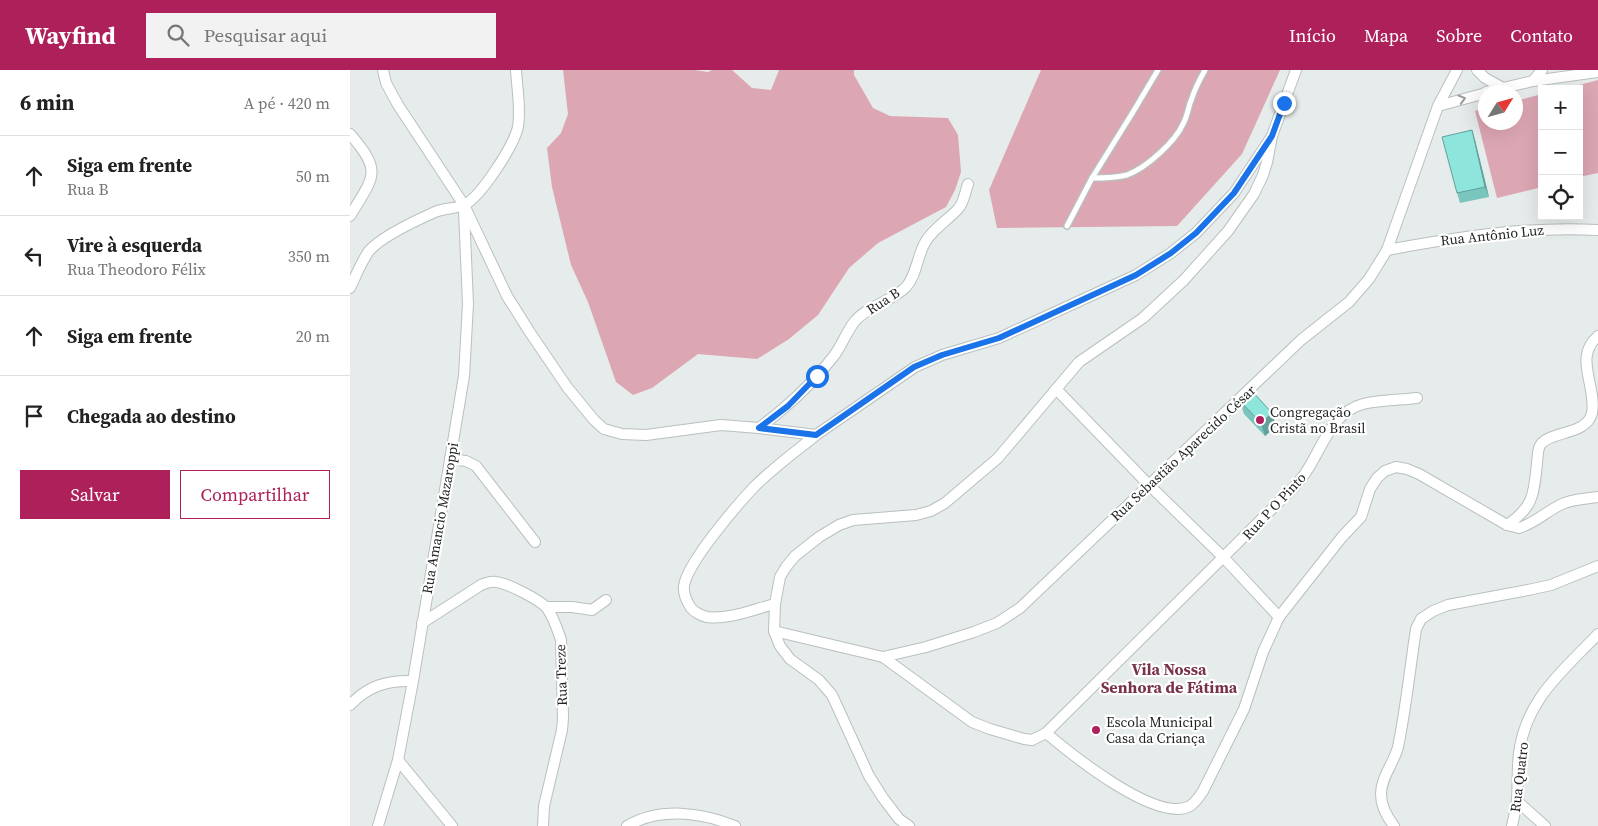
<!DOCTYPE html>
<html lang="pt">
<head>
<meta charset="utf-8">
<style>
	body { margin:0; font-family:"Source Serif 4",serif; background:#f2f2f2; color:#222 }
	.controls { position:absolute; right:15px; top:15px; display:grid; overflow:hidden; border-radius:0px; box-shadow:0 5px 20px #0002 }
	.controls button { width:45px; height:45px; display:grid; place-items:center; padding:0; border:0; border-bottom:1px solid #e0e0e0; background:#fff; color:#222; font:25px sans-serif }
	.compass { position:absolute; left:1128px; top:15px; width:45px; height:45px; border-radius:50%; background:#fff; box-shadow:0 5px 20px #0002; rotate:53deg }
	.stop { position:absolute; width:15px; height:15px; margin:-11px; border:4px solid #1a73e8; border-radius:50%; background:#fff }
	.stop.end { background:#1a73e8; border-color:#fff; box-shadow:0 1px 5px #0008 }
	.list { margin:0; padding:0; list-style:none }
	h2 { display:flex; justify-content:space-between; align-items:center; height:65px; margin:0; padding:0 20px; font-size:21px }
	h2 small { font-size:16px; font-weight:400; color:#767676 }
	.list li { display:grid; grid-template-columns:32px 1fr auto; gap:15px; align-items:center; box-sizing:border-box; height:80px; padding:0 20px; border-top:1px solid #e0e0e0 }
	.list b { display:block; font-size:19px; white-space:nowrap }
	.list p { margin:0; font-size:16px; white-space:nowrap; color:#767676 }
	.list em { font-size:16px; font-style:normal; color:#767676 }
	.actions { display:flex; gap:10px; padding:15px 20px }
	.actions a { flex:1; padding:11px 0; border:1px solid #ae205a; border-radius:0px; text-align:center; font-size:18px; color:#ae205a }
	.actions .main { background:#ae205a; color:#fff }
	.icon { flex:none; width:28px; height:28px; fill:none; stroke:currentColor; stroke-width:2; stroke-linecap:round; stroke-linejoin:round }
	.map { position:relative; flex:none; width:1248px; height:756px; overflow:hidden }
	header { display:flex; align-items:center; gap:30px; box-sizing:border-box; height:70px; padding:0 25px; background:#ae205a; color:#fff }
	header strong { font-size:24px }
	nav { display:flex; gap:28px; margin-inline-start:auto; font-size:18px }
	.search { width:350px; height:45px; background:#f2f2f2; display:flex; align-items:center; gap:12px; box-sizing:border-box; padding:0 18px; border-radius:0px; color:#767676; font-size:19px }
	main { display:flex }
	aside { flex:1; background:#fff }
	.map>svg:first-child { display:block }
	.green { fill:#dca6b3 }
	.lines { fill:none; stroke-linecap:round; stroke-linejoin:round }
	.lane-casing { stroke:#b9c0bf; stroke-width:8 }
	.street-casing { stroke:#b9c0bf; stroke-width:12 }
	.lane { stroke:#fff; stroke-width:5 }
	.street { stroke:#fff; stroke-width:10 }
	.wall { fill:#7ac5bd }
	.shaded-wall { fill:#63a09a }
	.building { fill:#8ee5dc; stroke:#63a09a }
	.oneway { stroke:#9a9c9b }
	.route { stroke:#1a73e8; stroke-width:6 }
	.poi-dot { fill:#ae205a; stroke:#fff; stroke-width:2 }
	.labels { text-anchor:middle; stroke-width:4.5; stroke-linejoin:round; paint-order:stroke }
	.street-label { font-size:14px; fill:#1f2221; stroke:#fff }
	.poi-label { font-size:14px; fill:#1f2221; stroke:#fff; text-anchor:start }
	.quarter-label { font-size:16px; font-weight:bold; fill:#793349; stroke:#fff }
</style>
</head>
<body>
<header>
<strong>Wayfind</strong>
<div class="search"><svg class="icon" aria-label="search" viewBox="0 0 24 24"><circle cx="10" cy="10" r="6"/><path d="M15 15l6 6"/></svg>Pesquisar aqui</div>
<nav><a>Início</a><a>Mapa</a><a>Sobre</a><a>Contato</a></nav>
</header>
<main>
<aside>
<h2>6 min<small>A pé · 420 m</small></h2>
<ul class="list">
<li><svg class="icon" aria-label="ahead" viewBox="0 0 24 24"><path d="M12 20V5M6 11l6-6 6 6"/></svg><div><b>Siga em frente</b><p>Rua B</p></div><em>50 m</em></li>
<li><svg class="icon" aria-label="left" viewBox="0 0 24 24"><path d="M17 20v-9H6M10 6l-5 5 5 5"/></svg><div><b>Vire à esquerda</b><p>Rua Theodoro Félix</p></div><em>350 m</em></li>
<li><svg class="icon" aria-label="ahead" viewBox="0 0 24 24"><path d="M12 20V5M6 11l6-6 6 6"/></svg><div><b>Siga em frente</b></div><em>20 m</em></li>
<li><svg class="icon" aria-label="arrive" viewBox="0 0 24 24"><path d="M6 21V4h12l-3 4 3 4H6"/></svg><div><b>Chegada ao destino</b></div></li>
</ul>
<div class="actions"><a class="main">Salvar</a><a>Compartilhar</a></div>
</aside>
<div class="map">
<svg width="1248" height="756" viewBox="0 0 1248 756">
	<rect width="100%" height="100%" fill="#e5eceb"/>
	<!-- green -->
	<g class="green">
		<path d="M 213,0 L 344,0 L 358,2 L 362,0 L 382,0 L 402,18 L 421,20 L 429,0 L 504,0 L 504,5 L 523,38 L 540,46 L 598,48 L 608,65 L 611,102 L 605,120 L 596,137 L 528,173 L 499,198 L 468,245 L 439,269 L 407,289 L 348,284 L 302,318 L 283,325 L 266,312 L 238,232 L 221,195 L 202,117 L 197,78 L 211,63 L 218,44 Z"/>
		<path d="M 691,0 L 930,0 L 892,84 L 827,156 L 647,158 L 639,120 Z"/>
		<path d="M 1248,10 L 1248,103 L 1229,107 L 1229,19 L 1214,19 Z"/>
		<path d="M 1192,24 L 1192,117 L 1147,128 L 1125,41 L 1135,38 L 1136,52 L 1166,52 L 1166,31 Z"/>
	</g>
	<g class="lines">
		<!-- lane casing -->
		<g class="lane-casing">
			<g id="lane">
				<path d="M 742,108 C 754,108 766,108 777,105 C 796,98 825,72 833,54 C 838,45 838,37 842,28 C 845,18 850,9 855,0"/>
				<path d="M 717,156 L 742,108 L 783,42 L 808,0"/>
			</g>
		</g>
		<!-- street casing -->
		<g class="street-casing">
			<g id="street">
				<path d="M 33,0 L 36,13 L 48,35 L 114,135 L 157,226 L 179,261 L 217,317 L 244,350 L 254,359 L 272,364 L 296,365 L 371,355 L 409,358 L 466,365 L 565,297 L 592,285 L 649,268 L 786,205 L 821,183 L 846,163 L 884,123 L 922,66"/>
				<path d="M 1127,0 L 1135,8 L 1153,18"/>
				<path d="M 1183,11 L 1192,0"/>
				<path d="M 1136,22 L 1183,11 L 1248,2"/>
				<path d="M 1088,36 L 1136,23"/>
				<path d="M 0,64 C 33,102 24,106 0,146"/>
				<path d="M 1037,180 C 1107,167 1177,156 1248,160"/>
				<path d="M 0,218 C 6,206 11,192 19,181 C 31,167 67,150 85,142 C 94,138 105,139 114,135 C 131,127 164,75 168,57 C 171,39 167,18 166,0"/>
				<path d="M 706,319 L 798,414 L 874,488 L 929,547"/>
				<path d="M 409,358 C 438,336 460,316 483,287 C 492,276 496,262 505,251 C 519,235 541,232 556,217 C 567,205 567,185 576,171 C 584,158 598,150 608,139 C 614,133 615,122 618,114"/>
				<path d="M 100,389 L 116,391 L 126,396 L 185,472"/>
				<path d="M 1157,455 C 1184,437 1184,423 1187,393 C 1188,386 1187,379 1191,374 C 1201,361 1237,365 1242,343 C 1247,316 1223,287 1248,266"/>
				<path d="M 425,534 C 404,539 379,550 357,547 C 352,546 344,542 341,538 C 337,532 333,524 334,516 C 337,493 387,435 404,417 C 423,398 445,382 466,365"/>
				<path d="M 196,537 L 222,537 L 242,540 L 256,530"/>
				<path d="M 72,553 L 131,515 C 136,513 140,511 146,512 C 157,513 188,529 196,537 C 202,544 208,561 211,570 L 213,648 L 212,660 L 194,736 L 193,756"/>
				<path d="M 424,561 L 533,587 L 576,577 L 624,562 L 647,553 L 670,538 L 951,270 L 999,232 L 1019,209 L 1037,180 L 1088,36 L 1107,0"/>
				<path d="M 533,587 L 622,652 L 640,659 L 674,669 L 682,670 L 696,663 L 944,417 C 948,412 953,407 956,402 C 972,378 982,342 1013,334 C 1030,330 1050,330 1067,328"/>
				<path d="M 0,635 C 18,616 37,610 63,611"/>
				<path d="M 696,663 C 721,684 807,754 840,736 C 846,732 849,727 853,721 L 894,639 L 913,582 L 929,547 L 992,467 L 1011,447 L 1020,419 L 1027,408 L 1035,401 L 1046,397 L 1057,399 L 1069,404 L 1157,455 L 1169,458 C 1185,453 1196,442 1210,435 C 1221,429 1235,429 1248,427"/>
				<path d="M 48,690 L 102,756"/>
				<path d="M 1167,731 L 1195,756"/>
				<path d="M 28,756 L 48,690 L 63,611 L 114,306 L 118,234 L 114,141"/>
				<path d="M 277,756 C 310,737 351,742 385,756"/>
				<path d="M 559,756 L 549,749 L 533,728 L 519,706 L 482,625 L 469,610 L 440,589 L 430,576 L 424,561 L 425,534 L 430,507 L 436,497 L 445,486 L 469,467 L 489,455 L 503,450 L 566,445 L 581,441 L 595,433 L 648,388 L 729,292 L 793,248 L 834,210 L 878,161 L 904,124 L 913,105 L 917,92 L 922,66 L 946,0"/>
				<path d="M 1044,756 C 1037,747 1031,736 1031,724 C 1031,707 1044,693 1048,677 C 1056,638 1060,598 1066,559 L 1071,549 L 1083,541 L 1098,535 L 1178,520 L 1201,515 L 1248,496"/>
				<path d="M 1162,756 C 1164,747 1166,738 1167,730 C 1168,714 1167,699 1169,683 C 1176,629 1213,601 1248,564"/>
			</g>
		</g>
		<!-- lane -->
		<use href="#lane" class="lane"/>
		<!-- street -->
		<use href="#street" class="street"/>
	</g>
	<!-- wall -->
	<g class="wall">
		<path d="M 1122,60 L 1125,70 L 1139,127 L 1110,133 L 1107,123 Z"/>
		<path d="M 890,327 L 922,343 L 926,356 L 915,366 L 894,344 L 890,331 L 891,330 Z"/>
	</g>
	<!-- shaded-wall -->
	<g class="shaded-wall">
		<path d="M 1122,60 L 1125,70 L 1139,127 L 1135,117 Z"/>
		<path d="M 922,343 L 926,356 L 915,366 L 911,353 Z"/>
	</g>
	<!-- building -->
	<g class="building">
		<path d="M 1122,60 L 1135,117 L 1107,123 L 1092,67 Z"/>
		<path d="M 896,320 L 899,322 L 901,320 L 922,343 L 911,353 L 890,331 L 892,329 L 890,327 Z"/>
	</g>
	<!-- one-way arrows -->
	<defs><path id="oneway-chevron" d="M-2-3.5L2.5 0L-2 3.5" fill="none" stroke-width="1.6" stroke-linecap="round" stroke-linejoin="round" transform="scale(1.25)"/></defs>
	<use class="oneway" href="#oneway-chevron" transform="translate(1112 29) rotate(-16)"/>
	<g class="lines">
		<!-- route -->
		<path class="route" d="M 467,306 L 438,336 L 409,358 L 466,365 L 564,297 L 592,285 L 649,268 L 786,205 L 821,183 L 846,163 L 884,123 L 922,66 L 934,33"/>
	</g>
	<!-- markers -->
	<g class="poi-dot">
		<circle cx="910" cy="350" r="5"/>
		<circle cx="746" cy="660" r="5"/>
	</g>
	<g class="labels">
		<!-- street labels -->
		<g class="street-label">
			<text transform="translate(1142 165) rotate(-6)" y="5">Rua Antônio Luz</text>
			<text transform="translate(533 231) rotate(-33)" y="5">Rua B</text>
			<text transform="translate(833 383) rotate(-43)" y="5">Rua Sebastião Aparecido César</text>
			<text transform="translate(924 436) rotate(-47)" y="5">Rua P O Pinto</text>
			<text transform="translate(90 448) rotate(-80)" y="5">Rua Amancio Mazaroppi</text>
			<text transform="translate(211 605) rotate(-92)" y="5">Rua Treze</text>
			<text transform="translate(1169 707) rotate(-83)" y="5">Rua Quatro</text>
		</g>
		<!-- poi labels -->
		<g class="poi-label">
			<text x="920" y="347">Congregação<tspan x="920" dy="16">Cristã no Brasil</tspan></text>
			<text x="756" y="657">Escola Municipal<tspan x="756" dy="16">Casa da Criança</tspan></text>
		</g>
		<!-- quarter labels -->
		<g class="quarter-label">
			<text x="819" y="605">Vila Nossa<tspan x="819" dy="18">Senhora de Fátima</tspan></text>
		</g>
	</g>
</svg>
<div class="controls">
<button>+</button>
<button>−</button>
<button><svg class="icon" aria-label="locate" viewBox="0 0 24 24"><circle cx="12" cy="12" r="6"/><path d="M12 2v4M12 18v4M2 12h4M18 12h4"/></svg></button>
</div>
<svg class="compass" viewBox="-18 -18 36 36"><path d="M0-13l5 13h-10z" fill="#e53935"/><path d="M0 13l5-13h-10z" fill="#767676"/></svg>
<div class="stop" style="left:467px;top:306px"></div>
<div class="stop end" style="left:934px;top:33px"></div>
</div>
</main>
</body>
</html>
